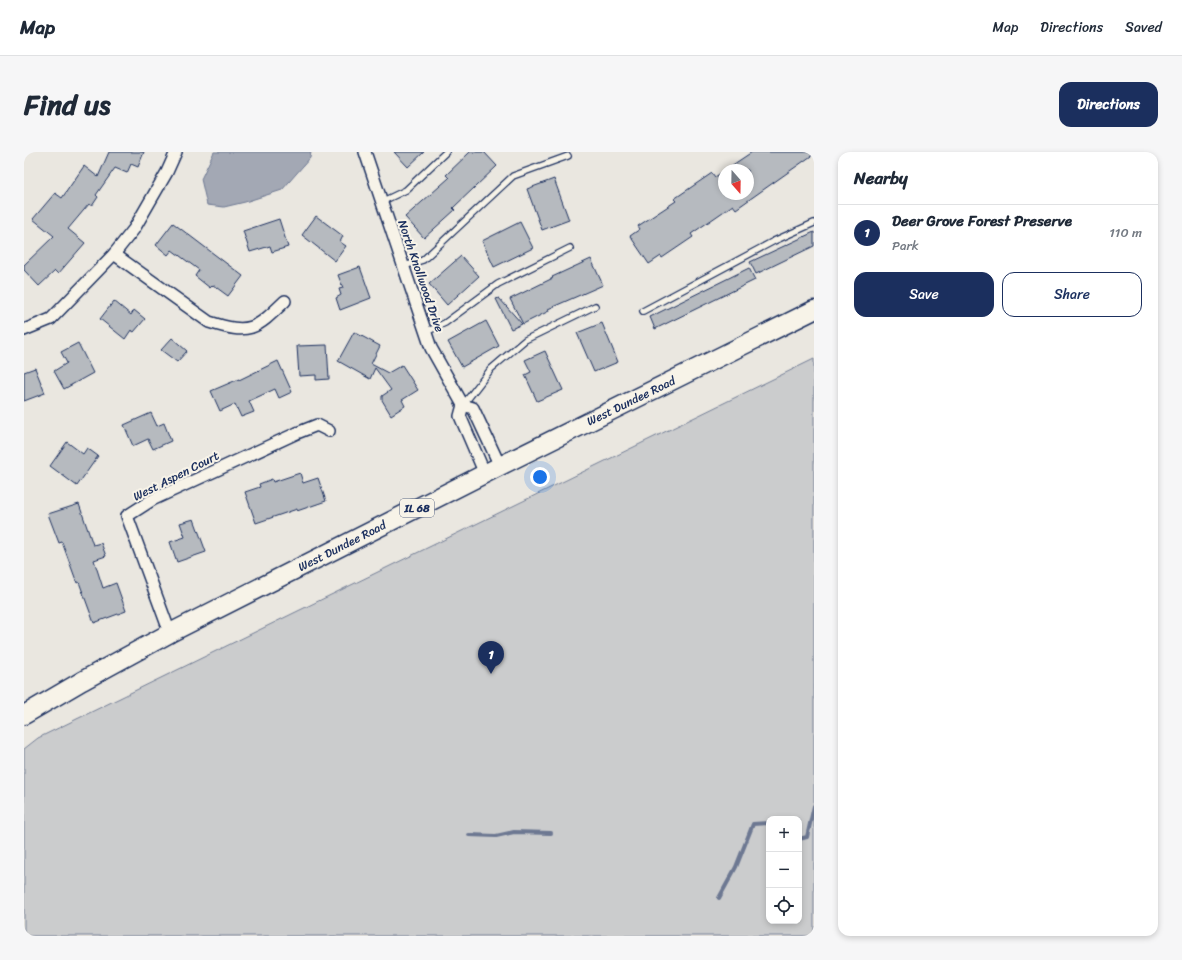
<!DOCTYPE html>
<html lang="en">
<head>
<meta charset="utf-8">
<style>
	body { margin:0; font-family:Sriracha,sans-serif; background:#f6f6f7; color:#1f2937 }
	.controls { position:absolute; right:12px; bottom:12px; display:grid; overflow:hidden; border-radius:8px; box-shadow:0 2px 6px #0003 }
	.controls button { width:36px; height:36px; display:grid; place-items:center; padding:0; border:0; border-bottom:1px solid #e0e1e3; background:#fff; color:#1f2937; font:20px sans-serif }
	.compass { position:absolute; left:694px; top:12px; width:36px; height:36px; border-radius:50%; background:#fff; box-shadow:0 2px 6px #0003; rotate:160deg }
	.you { position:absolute; left:516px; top:325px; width:14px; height:14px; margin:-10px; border:3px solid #fff; border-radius:50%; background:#1a73e8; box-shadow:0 0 0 6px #1a73e833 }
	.badge { display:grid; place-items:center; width:26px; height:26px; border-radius:50%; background:#1b2f5e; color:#fff; font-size:13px; font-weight:700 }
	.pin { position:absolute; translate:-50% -33px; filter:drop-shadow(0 1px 2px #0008) }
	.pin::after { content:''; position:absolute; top:21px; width:14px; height:12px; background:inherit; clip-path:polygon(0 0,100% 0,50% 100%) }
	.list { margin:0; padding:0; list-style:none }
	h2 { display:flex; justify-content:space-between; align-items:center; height:52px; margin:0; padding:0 16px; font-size:17px }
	h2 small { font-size:13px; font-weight:400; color:#747a83 }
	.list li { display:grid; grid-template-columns:26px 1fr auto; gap:12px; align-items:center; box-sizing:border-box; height:56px; padding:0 16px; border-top:1px solid #e0e1e3 }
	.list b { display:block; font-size:15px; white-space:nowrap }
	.list p { margin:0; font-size:13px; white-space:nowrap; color:#747a83 }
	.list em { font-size:13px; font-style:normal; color:#747a83 }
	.actions { display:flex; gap:8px; padding:12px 16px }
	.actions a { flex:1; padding:9px 0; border:1px solid #1b2f5e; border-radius:12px; text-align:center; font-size:14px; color:#1b2f5e }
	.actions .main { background:#1b2f5e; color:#fff }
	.icon { flex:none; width:22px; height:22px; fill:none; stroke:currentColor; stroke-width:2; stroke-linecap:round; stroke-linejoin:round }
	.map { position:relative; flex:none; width:790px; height:784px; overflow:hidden; border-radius:12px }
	header { display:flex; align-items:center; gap:24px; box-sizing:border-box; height:56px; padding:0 20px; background:#fff; border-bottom:1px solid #e0e1e3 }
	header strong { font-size:19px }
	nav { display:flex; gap:22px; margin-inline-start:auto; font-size:14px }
	.intro { display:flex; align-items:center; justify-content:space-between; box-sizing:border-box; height:96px; padding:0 24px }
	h1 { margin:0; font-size:28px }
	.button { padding:10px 18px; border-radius:12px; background:#1b2f5e; color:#fff; font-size:14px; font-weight:700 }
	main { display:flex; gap:24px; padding:0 24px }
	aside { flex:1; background:#fff; border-radius:12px; box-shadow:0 2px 6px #0003 }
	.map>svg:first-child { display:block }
	.green { fill:#cbcccd; stroke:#737e96; fill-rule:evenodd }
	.water { fill:#a3a8b4; stroke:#6d7892 }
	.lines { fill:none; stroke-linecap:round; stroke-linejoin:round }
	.stream { stroke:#6d7892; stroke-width:4 }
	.building { fill:#b6babf; stroke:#1b2f5e }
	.service-casing { stroke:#1b2f5e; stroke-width:8 }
	.minor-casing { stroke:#1b2f5e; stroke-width:14 }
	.primary-casing { stroke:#1b2f5e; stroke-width:21 }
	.service { stroke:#f7f3e8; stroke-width:5.5 }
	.minor { stroke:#f7f3e8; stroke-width:11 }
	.primary { stroke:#f7f3e8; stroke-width:18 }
	.labels { text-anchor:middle; stroke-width:4; stroke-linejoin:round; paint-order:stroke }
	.shield { fill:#f7f3e8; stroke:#5d6a87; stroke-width:1 }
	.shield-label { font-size:11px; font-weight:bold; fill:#1b2f5e }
	.street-label { font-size:12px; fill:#1b2f5e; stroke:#f7f3e8 }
</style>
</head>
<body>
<header>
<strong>Map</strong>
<nav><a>Map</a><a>Directions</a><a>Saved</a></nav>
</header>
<div class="intro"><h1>Find us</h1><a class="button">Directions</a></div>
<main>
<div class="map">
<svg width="790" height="784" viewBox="0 0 790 784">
	<rect width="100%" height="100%" fill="#eae7e0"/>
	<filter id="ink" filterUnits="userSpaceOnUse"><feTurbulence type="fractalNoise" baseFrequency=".025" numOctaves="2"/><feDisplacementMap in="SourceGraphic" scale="8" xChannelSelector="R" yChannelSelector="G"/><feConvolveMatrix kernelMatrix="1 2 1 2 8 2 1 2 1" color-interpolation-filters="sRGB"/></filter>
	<g filter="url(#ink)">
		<!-- green -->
		<path class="green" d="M 790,207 L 790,784 L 0,784 L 0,597 L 14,586 ZM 745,667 L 775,667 L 775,769 L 745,769 Z"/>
		<!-- water -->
		<path class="water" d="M 190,0 L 287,0 L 286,6 L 258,38 L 221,50 L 200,55 L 183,53 L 177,27 Z"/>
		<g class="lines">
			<!-- stream -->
			<g class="stream">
				<path d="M 445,683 L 472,684 L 490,680 L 527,681"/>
				<path d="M 775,687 L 783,685 L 790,654"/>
				<path d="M 695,746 L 712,715 L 729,672 L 744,671 L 745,672"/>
			</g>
		</g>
		<!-- building -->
		<g class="building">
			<path d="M 85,0 L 120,0 L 114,15 L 107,12 L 103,21 L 91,16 L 72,43 L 74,45 L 68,54 L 65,52 L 44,77 L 61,91 L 34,122 L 31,119 L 15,134 L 0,118 L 0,113 L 30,84 L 9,67 L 31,41 L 38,46 L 60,14 L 74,25 Z"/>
			<path d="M 370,0 L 400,0 L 384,15 Z"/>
			<path d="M 446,0 L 460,0 L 473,14 L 429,56 L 431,58 L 400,86 L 381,65 L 425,26 L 422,23 Z"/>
			<path d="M 728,0 L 790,0 L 790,2 L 712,57 L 709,53 L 667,82 L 669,85 L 638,106 L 637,104 L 625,112 L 606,84 L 616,77 L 614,74 L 652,49 L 650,47 L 688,21 L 691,25 L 700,19 L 700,42 L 724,42 L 724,18 L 701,18 Z"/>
			<path d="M 530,27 L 545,68 L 518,78 L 503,37 Z"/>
			<path d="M 292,64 L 319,84 L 316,90 L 322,94 L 311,109 L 278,83 Z"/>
			<path d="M 255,67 L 264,95 L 248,100 L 246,94 L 226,100 L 219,79 Z"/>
			<path d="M 496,70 L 509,96 L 470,115 L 458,89 Z"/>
			<path d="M 149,71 L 219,124 L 204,144 L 189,133 L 186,136 L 171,124 L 175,118 L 148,98 L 144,103 L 132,93 Z"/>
			<path d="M 790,80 L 790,94 L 732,122 L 726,110 Z"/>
			<path d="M 437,104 L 455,124 L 423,153 L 405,132 Z"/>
			<path d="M 567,107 L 579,133 L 524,157 L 525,159 L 499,172 L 486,147 L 529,126 L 528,125 Z"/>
			<path d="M 336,115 L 347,146 L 316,158 L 312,146 L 317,143 L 315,137 L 319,136 L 314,123 Z"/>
			<path d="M 725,116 L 731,128 L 631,177 L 626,165 Z"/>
			<path d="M 475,146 L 498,172 L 487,177 L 472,147 Z"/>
			<path d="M 90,149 L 107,163 L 110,158 L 121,167 L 110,180 L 107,178 L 101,187 L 76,167 Z"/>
			<path d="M 462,169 L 475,194 L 438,215 L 424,190 Z"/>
			<path d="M 578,171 L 594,210 L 570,220 L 553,181 Z"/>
			<path d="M 330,180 L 356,194 L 347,212 L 364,221 L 378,213 L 394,238 L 378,248 L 381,254 L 367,263 L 358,248 L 358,244 L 367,238 L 351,216 L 346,227 L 314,209 Z"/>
			<path d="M 148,186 L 163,199 L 153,210 L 137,198 Z"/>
			<path d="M 54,191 L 69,221 L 40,237 L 30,219 L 43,211 L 37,200 Z"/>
			<path d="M 303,193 L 305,227 L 292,228 L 292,223 L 275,224 L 273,194 Z"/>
			<path d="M 521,199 L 539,238 L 513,249 L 501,223 L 507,220 L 501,208 Z"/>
			<path d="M 254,209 L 268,240 L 255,246 L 251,237 L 225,249 L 230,260 L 217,265 L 211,252 L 196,259 L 187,239 L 215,227 L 215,228 Z"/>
			<path d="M 11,216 L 21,241 L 0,249 L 0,220 Z"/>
			<path d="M 127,261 L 133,274 L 140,271 L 147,289 L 129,297 L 124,287 L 109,294 L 100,273 Z"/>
			<path d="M 43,290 L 59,302 L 63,296 L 74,304 L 53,334 L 26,314 Z"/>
			<path d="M 276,321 L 279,331 L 294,326 L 302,349 L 273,359 L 273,357 L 232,371 L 221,340 L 236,335 L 235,332 L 248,327 L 249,330 Z"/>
			<path d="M 55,352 L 69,393 L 77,391 L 82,404 L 70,408 L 79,436 L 92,431 L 102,459 L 70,471 L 55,430 L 53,431 L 38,390 L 35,391 L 24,362 Z"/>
			<path d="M 170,367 L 182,400 L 153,410 L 146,390 L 161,385 L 156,371 Z"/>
		</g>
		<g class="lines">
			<!-- service casing -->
			<g class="service-casing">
				<g id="service">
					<path d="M 357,50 L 382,38 L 422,0"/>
					<path d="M 380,114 L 399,108 L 489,24 L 544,4"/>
					<path d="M 619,159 L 750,89 L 790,71"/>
					<path d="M 402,180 L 421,171 L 474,132 L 546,96"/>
					<path d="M 439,253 L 467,217 L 501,188 L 571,154"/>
				</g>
			</g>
			<!-- minor casing -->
			<g class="minor-casing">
				<g id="minor">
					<path d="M 341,0 L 407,196 L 439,253 L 436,264 L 461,322"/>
					<path d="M 90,102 L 185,170 C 226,183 231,178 261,149"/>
					<path d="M 0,178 L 27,167 L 90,102 L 110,77 L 143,20 L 152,0"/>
					<path d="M 439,253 L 449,256 L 476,314"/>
					<path d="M 146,481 L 103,364 L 128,348 L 273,281 L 293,273 L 305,279"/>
				</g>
			</g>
			<!-- primary casing -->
			<g class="primary-casing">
				<path id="primary" d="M 0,563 L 58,529 L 146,481 L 476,314 L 790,158"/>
			</g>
			<!-- service -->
			<use href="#service" class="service"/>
			<!-- minor -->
			<use href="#minor" class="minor"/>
			<!-- primary -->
			<use href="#primary" class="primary"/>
		</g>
	</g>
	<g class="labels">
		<!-- shield labels -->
		<rect class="shield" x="376" y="347" width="34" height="18" rx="3"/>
		<g class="shield-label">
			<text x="393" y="360">IL 68</text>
		</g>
		<!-- street labels -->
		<g class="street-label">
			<text transform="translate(397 124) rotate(71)" y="4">North Knollwood Drive</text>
			<text transform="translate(607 249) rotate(-26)" y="4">West Dundee Road</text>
			<text transform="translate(152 324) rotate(-27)" y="4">West Aspen Court</text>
			<text transform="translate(318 394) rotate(-27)" y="4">West Dundee Road</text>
		</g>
	</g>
</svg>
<div class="controls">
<button>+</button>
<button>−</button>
<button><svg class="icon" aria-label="locate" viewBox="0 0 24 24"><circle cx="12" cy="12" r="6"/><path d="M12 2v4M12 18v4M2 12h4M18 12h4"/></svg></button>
</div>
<svg class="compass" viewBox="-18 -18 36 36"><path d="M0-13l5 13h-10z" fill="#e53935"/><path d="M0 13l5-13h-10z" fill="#747a83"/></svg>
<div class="you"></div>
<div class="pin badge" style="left:467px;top:522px">1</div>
</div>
<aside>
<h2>Nearby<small></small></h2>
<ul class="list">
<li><span class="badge">1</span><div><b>Deer Grove Forest Preserve</b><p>Park</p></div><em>110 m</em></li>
</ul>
<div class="actions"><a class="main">Save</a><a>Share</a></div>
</aside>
</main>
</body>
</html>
